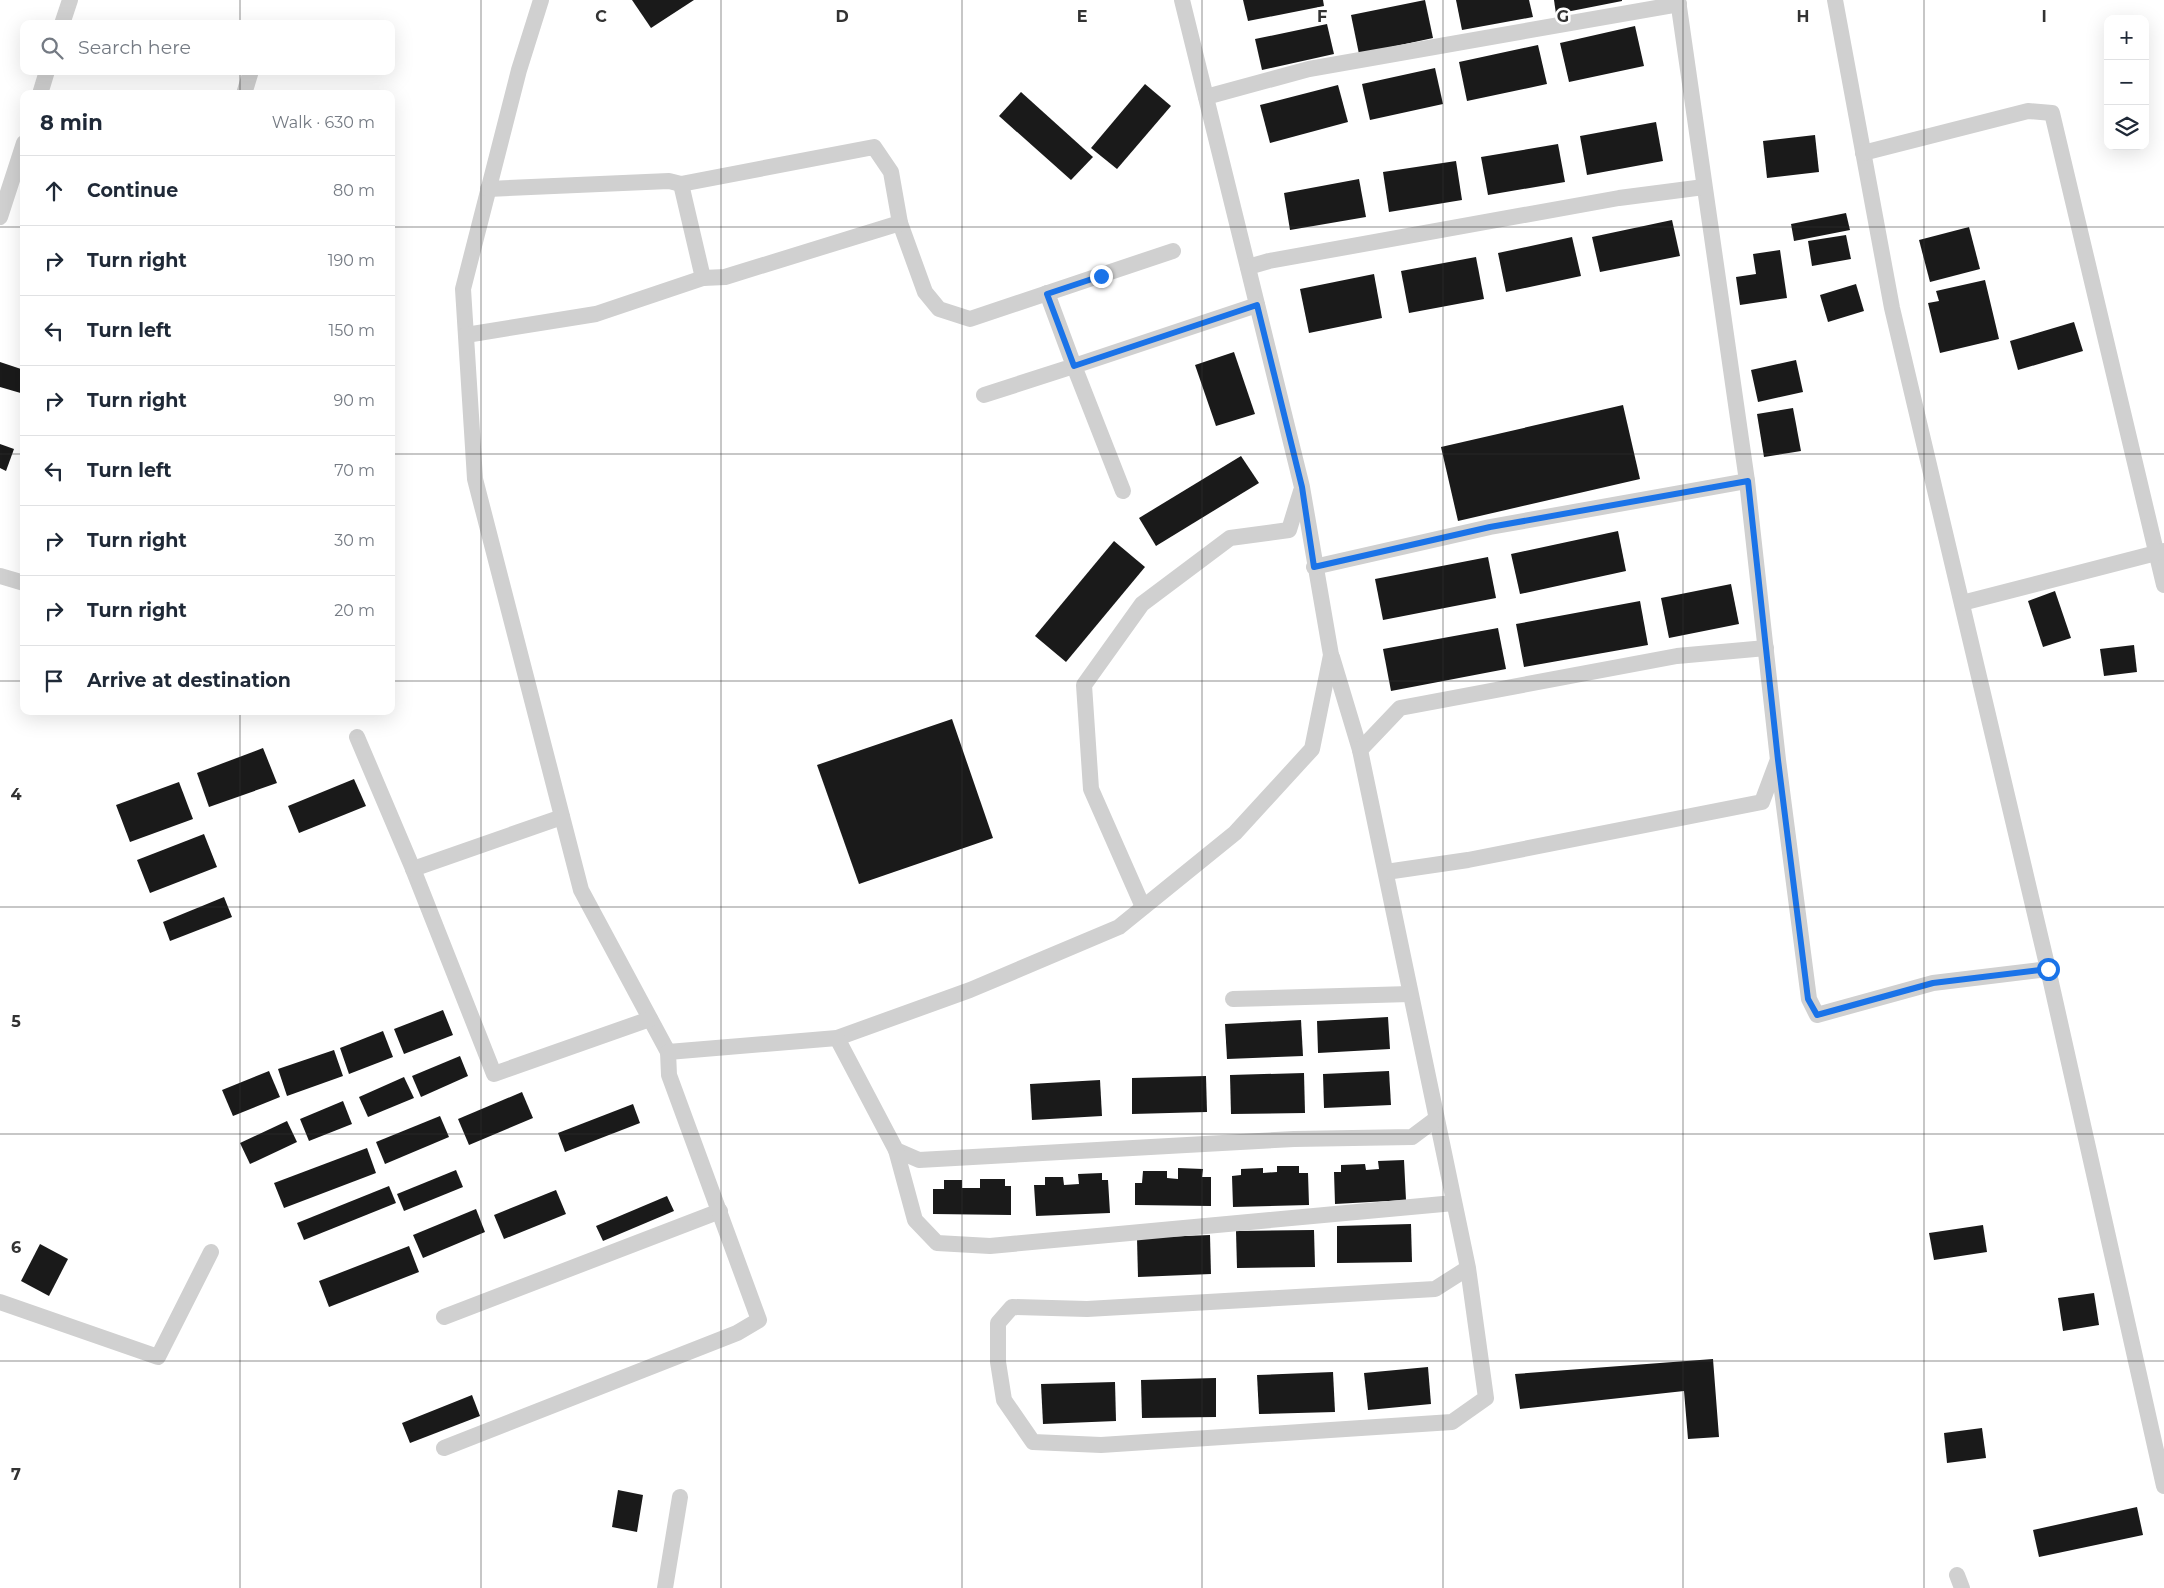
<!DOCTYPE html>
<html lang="en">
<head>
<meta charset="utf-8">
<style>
	body { margin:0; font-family:Montserrat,sans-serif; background:#f2f2f3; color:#1f2937 }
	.controls { position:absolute; right:15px; top:15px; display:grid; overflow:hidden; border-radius:10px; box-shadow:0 5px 20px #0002 }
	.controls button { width:45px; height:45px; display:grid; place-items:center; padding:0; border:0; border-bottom:1px solid #e0e1e3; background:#fff; color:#1f2937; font:25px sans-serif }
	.stop { position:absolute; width:15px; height:15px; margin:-11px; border:4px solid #1a73e8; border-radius:50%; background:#fff }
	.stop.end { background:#1a73e8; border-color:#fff; box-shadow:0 1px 5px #0008 }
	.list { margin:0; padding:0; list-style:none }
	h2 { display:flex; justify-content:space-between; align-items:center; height:65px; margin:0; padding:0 20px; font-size:21px }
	h2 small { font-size:16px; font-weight:400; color:#747a83 }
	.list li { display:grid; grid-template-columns:32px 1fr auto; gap:15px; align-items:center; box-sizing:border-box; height:70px; padding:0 20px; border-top:1px solid #e0e1e3 }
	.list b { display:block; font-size:19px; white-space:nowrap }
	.list em { font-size:16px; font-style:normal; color:#747a83 }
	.icon { flex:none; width:28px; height:28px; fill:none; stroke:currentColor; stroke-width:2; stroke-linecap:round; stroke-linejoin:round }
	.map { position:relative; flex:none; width:2164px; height:1588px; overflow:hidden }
	.search { position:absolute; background:#fff; box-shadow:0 5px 20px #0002; left:20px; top:20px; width:375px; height:55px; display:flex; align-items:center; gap:12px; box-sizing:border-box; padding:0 18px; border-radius:10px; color:#747a83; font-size:19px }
	.panel { position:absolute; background:#fff; box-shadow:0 5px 20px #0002; left:20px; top:90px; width:375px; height:625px; border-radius:10px }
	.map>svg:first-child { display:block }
	.building { fill:#1a1a1a }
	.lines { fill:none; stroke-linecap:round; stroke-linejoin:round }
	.minor { stroke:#d0d0d0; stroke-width:16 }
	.route { stroke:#1a73e8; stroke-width:6 }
	.grid { fill:none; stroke:#333; stroke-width:1; stroke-opacity:0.55 }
	.grid-label { font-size:16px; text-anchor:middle; font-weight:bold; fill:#333; stroke:#fff; stroke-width:5; stroke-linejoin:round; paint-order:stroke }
</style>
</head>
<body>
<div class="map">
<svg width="2164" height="1588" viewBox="0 0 2164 1588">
	<rect width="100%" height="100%" fill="#fff"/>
	<!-- building -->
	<g class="building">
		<path d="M 632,0 L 694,0 L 651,28 Z"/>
		<path d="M 1243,0 L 1323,0 L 1324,6 L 1248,21 Z"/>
		<path d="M 1425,0 L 1433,38 L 1359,54 L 1351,15 Z"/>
		<path d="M 1456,0 L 1529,0 L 1533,17 L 1462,30 Z"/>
		<path d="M 1554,0 L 1622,0 L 1622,1 L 1556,14 Z"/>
		<path d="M 1327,24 L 1334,54 L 1262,70 L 1255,39 Z"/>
		<path d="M 1635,26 L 1644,66 L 1569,82 L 1560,43 Z"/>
		<path d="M 1538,45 L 1547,84 L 1467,101 L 1459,62 Z"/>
		<path d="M 1435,68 L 1443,104 L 1370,120 L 1362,84 Z"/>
		<path d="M 1145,84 L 1171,106 L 1117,169 L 1091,148 Z"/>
		<path d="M 1338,85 L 1348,122 L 1270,143 L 1260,105 Z"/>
		<path d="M 1021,92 L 1093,157 L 1071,180 L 999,116 Z"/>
		<path d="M 1656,122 L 1663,161 L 1587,175 L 1580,136 Z"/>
		<path d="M 1815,135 L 1819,172 L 1767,178 L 1763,141 Z"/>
		<path d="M 1558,144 L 1565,182 L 1488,195 L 1481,157 Z"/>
		<path d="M 1456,161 L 1462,200 L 1389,212 L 1383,172 Z"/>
		<path d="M 1359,179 L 1366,217 L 1290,230 L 1284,193 Z"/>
		<path d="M 1846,213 L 1850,230 L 1794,241 L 1791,224 Z"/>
		<path d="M 1672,220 L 1680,256 L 1600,272 L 1592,237 Z"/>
		<path d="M 1969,227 L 1980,269 L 1930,282 L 1919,240 Z"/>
		<path d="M 1846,235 L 1851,259 L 1812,266 L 1808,241 Z"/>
		<path d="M 1572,237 L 1581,276 L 1506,292 L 1498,253 Z"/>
		<path d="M 1780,250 L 1787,298 L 1740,305 L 1736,277 L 1756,274 L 1753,254 Z"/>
		<path d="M 1476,257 L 1484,299 L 1409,313 L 1401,271 Z"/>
		<path d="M 1374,274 L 1382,318 L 1309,333 L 1300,289 Z"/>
		<path d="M 1985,280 L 1999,339 L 1940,353 L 1928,303 L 1939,301 L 1936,291 Z"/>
		<path d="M 1856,284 L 1864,311 L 1828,322 L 1820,295 Z"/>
		<path d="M 2074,322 L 2083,351 L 2018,370 L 2010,341 Z"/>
		<path d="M 1234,352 L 1255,414 L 1216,426 L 1195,365 Z"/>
		<path d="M 1796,360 L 1803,392 L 1758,402 L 1751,370 Z"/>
		<path d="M 0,362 L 24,370 L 24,394 L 0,387 Z"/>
		<path d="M 1623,405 L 1640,479 L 1458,521 L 1441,447 Z"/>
		<path d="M 1793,408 L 1801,451 L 1764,457 L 1757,414 Z"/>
		<path d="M 0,444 L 14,449 L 6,471 L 0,468 Z"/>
		<path d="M 1241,456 L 1259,483 L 1156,546 L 1139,518 Z"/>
		<path d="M 1618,531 L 1626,571 L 1520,594 L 1511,554 Z"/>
		<path d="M 1114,541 L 1145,567 L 1066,662 L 1035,636 Z"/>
		<path d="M 1488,557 L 1496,598 L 1383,620 L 1375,579 Z"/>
		<path d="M 1731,584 L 1739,624 L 1669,638 L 1661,598 Z"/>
		<path d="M 2055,591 L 2071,638 L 2043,647 L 2028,601 Z"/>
		<path d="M 1640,601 L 1648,645 L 1524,667 L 1516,624 Z"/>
		<path d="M 1498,628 L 1506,669 L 1391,691 L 1383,649 Z"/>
		<path d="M 2134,645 L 2137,672 L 2104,676 L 2100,649 Z"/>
		<path d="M 952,719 L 993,838 L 859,884 L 817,765 Z"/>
		<path d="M 263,748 L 277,783 L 209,807 L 197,773 Z"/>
		<path d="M 354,779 L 366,806 L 299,833 L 288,806 Z"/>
		<path d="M 179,782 L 193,819 L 130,842 L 116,805 Z"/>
		<path d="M 204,834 L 217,867 L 150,893 L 137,860 Z"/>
		<path d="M 224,897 L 232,917 L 170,941 L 163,922 Z"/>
		<path d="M 443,1010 L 453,1035 L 404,1054 L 394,1029 Z"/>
		<path d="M 1388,1017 L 1390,1049 L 1318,1053 L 1317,1021 Z"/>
		<path d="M 1301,1020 L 1303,1056 L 1227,1059 L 1225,1024 Z"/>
		<path d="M 383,1031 L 393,1057 L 349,1074 L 340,1048 Z"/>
		<path d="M 334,1050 L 343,1076 L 287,1096 L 278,1069 Z"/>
		<path d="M 460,1056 L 468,1076 L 421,1097 L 412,1076 Z"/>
		<path d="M 269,1071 L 280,1097 L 233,1116 L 222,1090 Z"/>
		<path d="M 1389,1071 L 1391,1105 L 1324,1108 L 1323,1074 Z"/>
		<path d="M 1304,1073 L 1305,1113 L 1231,1114 L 1230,1075 Z"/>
		<path d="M 1206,1076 L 1207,1112 L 1132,1114 L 1132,1078 Z"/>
		<path d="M 404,1077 L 414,1098 L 368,1117 L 359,1097 Z"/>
		<path d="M 1100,1080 L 1102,1116 L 1032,1120 L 1030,1084 Z"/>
		<path d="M 522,1092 L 533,1118 L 469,1145 L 458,1119 Z"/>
		<path d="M 343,1101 L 352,1124 L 309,1141 L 300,1119 Z"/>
		<path d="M 633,1104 L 640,1123 L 565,1152 L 558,1133 Z"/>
		<path d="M 440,1116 L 449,1137 L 385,1164 L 376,1142 Z"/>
		<path d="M 287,1121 L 297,1142 L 250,1164 L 240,1143 Z"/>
		<path d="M 367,1148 L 376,1173 L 284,1208 L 274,1183 Z"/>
		<path d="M 1404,1160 L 1406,1200 L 1335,1204 L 1334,1172 L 1341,1172 L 1341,1165 L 1365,1164 L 1366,1170 L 1379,1169 L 1378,1161 Z"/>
		<path d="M 1277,1166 L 1299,1166 L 1299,1173 L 1308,1173 L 1309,1205 L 1233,1207 L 1232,1176 L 1241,1175 L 1241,1169 L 1263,1168 L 1263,1173 L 1277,1172 Z"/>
		<path d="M 1178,1168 L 1203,1169 L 1202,1177 L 1211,1177 L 1211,1206 L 1135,1205 L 1135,1183 L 1142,1183 L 1143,1171 L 1167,1171 L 1167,1178 L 1178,1179 Z"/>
		<path d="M 456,1170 L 463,1187 L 404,1211 L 397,1194 Z"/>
		<path d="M 1102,1173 L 1102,1180 L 1108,1180 L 1110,1213 L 1036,1216 L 1034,1185 L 1045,1185 L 1045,1177 L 1063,1177 L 1064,1185 L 1079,1184 L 1078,1174 Z"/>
		<path d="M 980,1179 L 1005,1179 L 1005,1186 L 1011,1186 L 1011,1215 L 933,1214 L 933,1189 L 944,1189 L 944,1180 L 962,1180 L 962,1188 L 980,1188 Z"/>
		<path d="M 389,1186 L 396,1203 L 304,1240 L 297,1223 Z"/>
		<path d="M 556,1190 L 566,1214 L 504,1239 L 494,1215 Z"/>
		<path d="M 667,1196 L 674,1211 L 603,1241 L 596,1226 Z"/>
		<path d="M 476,1209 L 485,1232 L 423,1258 L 413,1235 Z"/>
		<path d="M 1411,1224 L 1412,1262 L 1337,1263 L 1337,1226 Z"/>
		<path d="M 1983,1225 L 1987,1252 L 1934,1260 L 1929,1233 Z"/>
		<path d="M 1314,1230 L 1315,1267 L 1237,1268 L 1236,1231 Z"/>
		<path d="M 1210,1235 L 1211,1274 L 1138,1277 L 1137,1238 Z"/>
		<path d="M 40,1244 L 68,1259 L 49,1296 L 21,1281 Z"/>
		<path d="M 409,1246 L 419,1272 L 329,1307 L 319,1281 Z"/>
		<path d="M 2094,1293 L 2099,1325 L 2063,1331 L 2058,1298 Z"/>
		<path d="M 1713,1359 L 1719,1437 L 1688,1439 L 1684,1391 L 1520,1409 L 1515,1374 Z"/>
		<path d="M 1428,1367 L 1431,1404 L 1368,1410 L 1364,1373 Z"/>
		<path d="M 1333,1372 L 1335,1412 L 1259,1414 L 1257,1375 Z"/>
		<path d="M 1216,1378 L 1216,1417 L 1142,1418 L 1141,1380 Z"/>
		<path d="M 1115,1382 L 1116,1421 L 1043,1424 L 1041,1384 Z"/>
		<path d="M 472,1395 L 480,1416 L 410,1443 L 402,1423 Z"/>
		<path d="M 1982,1428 L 1986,1458 L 1947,1463 L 1944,1433 Z"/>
		<path d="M 618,1490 L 643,1495 L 637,1532 L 612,1527 Z"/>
		<path d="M 2137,1507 L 2143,1535 L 2039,1557 L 2033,1530 Z"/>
	</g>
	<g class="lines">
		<!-- minor -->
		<g class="minor">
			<path d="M 541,0 L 519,70 L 463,289 L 475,479 L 581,890 L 668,1052 L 837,1038 L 970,990 L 1119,927 L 1235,833 L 1312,749 L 1331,655 L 1302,487 L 1182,0"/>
			<path d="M 1678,0 L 1747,481 L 1778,760 L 1809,999 L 1817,1015 L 1933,983 L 2048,969"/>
			<path d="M 1835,0 L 1892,308 L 2048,969 L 2164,1486"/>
			<path d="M 62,24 L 70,0"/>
			<path d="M 40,94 L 47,71"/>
			<path d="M 244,94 L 251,71"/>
			<path d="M 1206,97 L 1309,69 L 1679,4"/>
			<path d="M 1863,153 L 2028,111 L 2052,113 L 2164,585"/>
			<path d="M 681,184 L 703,278"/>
			<path d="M 0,217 L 24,143"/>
			<path d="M 900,223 L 925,292 L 939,309 L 970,319 L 1173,251"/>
			<path d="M 1248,267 L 1269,261 L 1619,198 L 1704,187"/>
			<path d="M 466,335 L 596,314 L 703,278 L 725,277 L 900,223 L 891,172 L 874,147 L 681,184 L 669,181 L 488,189"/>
			<path d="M 984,395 L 1074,366 L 1047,293"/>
			<path d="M 1123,491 L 1074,366 L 1257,305"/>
			<path d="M 1314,567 L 1490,527 L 1747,481"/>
			<path d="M 0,576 L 24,583"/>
			<path d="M 1962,603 L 2164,551"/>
			<path d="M 1332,657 L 1360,750 L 1468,1268 L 1486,1398 L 1452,1422 L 1101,1445 L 1033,1442 L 1004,1400 L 998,1362 L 998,1323 L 1012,1307 L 1087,1309 L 1435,1289 L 1468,1268"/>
			<path d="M 357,737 L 413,869 L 494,1074 L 650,1019"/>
			<path d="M 1360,750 L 1400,708 L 1677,656 L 1766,648"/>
			<path d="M 413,869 L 562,817"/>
			<path d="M 1386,872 L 1468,860 L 1762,802 L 1777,762"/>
			<path d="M 1143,907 L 1091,789 L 1084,685 L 1142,604 L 1230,538 L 1289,530 L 1301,491"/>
			<path d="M 1233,999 L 1410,994"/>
			<path d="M 837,1038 L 896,1150 L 919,1160 L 1294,1139 L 1412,1137 L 1436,1119"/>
			<path d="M 896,1150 L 915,1220 L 937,1243 L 990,1246 L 1454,1203"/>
			<path d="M 0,1302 L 158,1357 L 211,1252"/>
			<path d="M 444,1317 L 720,1211"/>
			<path d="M 444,1448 L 737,1333 L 759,1320 L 669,1075 L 668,1052"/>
			<path d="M 1957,1575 L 1962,1588"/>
			<path d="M 665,1588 L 680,1497"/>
		</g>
	</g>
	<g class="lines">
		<!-- route -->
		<path class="route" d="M 1101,276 L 1047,294 L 1074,366 L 1257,305 L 1302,487 L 1314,567 L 1490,527 L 1748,481 L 1778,760 L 1808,999 L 1817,1015 L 1933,983 L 2048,969"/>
	</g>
	<!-- grid -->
	<path class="grid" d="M 240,0 L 240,24M 481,0 L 481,1588M 721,0 L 721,1588M 962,0 L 962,1588M 1202,0 L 1202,1588M 1443,0 L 1443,1588M 1683,0 L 1683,1588M 1924,0 L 1924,1588M 240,71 L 240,94M 0,227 L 24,227M 391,227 L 2164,227M 0,454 L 24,454M 391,454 L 2164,454M 0,681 L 24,681M 391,681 L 2164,681M 240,711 L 240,1588M 0,907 L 2164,907M 0,1134 L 2164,1134M 0,1361 L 2164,1361"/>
	<g class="grid-label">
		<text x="601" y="22">C</text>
		<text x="842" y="22">D</text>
		<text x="1082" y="22">E</text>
		<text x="1322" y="22">F</text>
		<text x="1563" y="22">G</text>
		<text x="1803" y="22">H</text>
		<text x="2044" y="22">I</text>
		<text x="16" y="800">4</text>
		<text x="16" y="1027">5</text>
		<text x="16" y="1253">6</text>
		<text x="16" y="1480">7</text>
	</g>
</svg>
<div class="controls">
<button>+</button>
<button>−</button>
<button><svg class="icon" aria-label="layers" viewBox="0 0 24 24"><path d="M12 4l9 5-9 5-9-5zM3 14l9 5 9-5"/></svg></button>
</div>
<div class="stop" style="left:2048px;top:969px"></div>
<div class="stop end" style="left:1101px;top:276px"></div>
<div class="search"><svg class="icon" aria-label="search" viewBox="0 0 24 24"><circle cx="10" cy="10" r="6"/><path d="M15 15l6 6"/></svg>Search here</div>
<section class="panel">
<h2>8 min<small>Walk · 630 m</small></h2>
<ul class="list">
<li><svg class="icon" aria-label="ahead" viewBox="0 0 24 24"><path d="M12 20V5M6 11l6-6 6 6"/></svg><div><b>Continue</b></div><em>80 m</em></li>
<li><svg class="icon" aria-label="right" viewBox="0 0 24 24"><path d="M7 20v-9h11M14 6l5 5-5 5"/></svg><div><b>Turn right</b></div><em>190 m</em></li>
<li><svg class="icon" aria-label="left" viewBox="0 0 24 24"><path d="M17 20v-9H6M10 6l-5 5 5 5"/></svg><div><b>Turn left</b></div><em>150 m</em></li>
<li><svg class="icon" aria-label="right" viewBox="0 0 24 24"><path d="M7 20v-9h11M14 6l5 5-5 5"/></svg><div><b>Turn right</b></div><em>90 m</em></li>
<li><svg class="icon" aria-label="left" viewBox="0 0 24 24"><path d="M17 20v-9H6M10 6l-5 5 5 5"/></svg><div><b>Turn left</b></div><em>70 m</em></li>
<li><svg class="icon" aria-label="right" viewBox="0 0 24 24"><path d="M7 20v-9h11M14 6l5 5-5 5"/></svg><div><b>Turn right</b></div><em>30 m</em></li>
<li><svg class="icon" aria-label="right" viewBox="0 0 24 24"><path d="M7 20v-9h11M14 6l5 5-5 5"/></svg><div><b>Turn right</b></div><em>20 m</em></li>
<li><svg class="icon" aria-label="arrive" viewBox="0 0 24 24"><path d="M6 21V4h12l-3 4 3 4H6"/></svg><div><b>Arrive at destination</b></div></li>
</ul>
</section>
</div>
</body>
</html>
